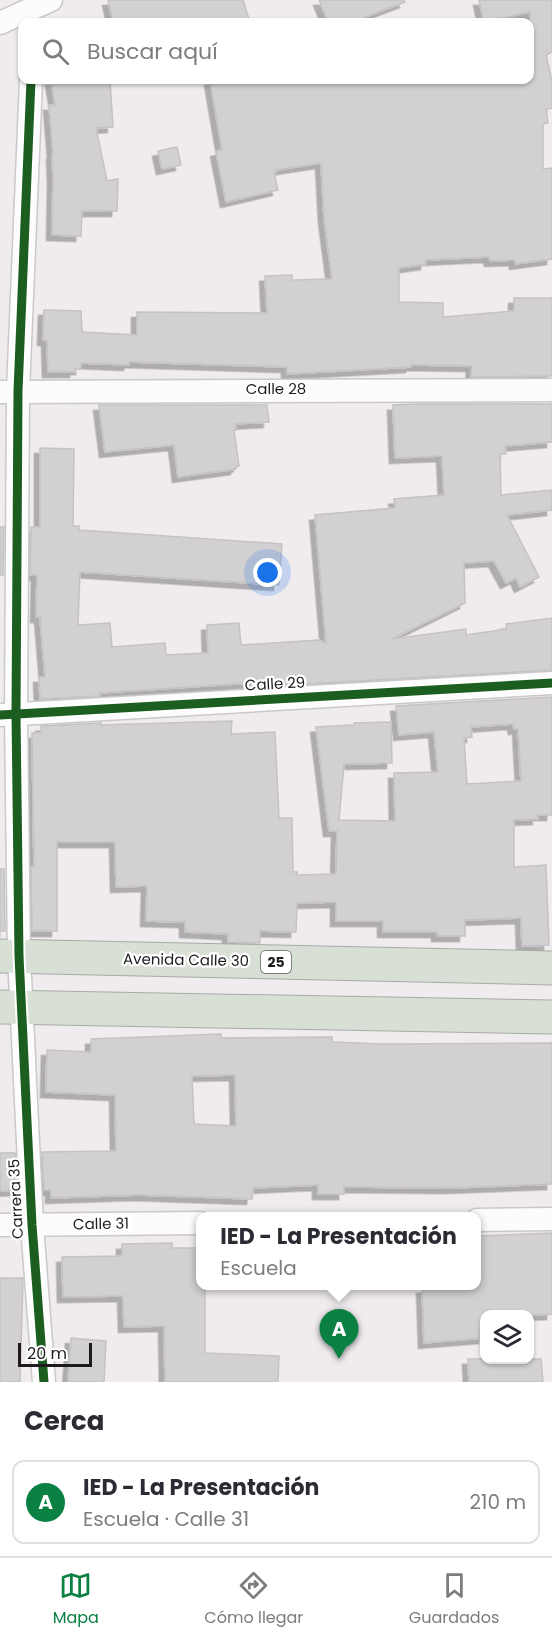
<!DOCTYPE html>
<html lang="es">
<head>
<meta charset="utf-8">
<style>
	body { margin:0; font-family:Poppins,sans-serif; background:#f2f2f3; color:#2b2b33 }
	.controls { position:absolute; right:18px; bottom:18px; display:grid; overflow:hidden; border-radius:12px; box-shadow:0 2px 4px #0004 }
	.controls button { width:54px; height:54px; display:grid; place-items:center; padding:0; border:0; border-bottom:2px solid #e1e1e2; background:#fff; color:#2b2b33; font:30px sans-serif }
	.scale { position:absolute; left:18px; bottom:15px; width:74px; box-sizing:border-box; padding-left:6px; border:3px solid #1e1b1e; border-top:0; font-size:16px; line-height:21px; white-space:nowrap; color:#1e1b1e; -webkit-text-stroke:4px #fff; paint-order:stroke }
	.you { position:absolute; left:268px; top:573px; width:21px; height:21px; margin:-15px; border:4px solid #fff; border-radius:50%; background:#1a73e8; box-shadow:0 0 0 9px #1a73e833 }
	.badge { display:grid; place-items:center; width:39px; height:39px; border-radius:50%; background:#0b8043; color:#fff; font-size:20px; font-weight:700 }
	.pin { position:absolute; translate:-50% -50px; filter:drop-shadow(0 2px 3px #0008) }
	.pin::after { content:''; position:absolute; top:32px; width:21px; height:18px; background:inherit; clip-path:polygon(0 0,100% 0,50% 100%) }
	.popup { position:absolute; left:196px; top:1212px; width:285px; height:78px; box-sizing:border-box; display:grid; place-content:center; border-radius:12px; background:#fff; filter:drop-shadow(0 2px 4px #0005); font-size:20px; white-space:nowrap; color:#7c7c81 }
	.popup b { font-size:22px; color:#2b2b33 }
	.popup::after { content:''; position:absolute; left:50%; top:100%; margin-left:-12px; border:12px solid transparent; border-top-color:#fff }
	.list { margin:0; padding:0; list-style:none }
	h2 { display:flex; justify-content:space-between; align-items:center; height:78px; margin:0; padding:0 24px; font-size:26px }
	h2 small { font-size:20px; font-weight:400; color:#7c7c81 }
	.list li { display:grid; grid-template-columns:39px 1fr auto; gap:18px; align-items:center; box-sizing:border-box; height:84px; margin:0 12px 12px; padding:0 12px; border:2px solid #e1e1e2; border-radius:12px }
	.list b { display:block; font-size:22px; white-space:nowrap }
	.list p { margin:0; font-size:20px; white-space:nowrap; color:#7c7c81 }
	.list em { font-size:20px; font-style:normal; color:#7c7c81 }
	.icon { flex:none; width:33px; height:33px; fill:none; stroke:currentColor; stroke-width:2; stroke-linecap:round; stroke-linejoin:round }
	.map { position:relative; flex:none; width:552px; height:1382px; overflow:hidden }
	.search { position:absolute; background:#fff; box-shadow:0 2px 4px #0004; left:18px; right:18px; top:18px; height:66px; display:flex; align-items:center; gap:15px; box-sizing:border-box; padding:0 21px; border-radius:12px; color:#7c7c81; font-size:22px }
	.sheet { height:174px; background:#fff }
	nav { display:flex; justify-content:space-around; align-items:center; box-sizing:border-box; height:84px; border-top:2px solid #e1e1e2; background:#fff; font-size:16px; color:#7c7c81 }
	nav a { display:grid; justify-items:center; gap:3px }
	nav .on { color:#0b8043 }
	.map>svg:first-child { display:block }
	.building { fill:#d3d0d3; stroke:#c5c2c5; stroke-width:1.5; fill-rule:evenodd; filter:url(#shadow) }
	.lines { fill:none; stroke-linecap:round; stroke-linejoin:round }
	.street-casing { stroke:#cbc8cb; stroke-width:25 }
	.highway-casing { stroke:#a6aca3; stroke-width:35 }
	.street { stroke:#fdfcfd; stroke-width:22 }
	.highway { stroke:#d8dfd5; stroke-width:33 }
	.cycleway-casing { stroke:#fff; stroke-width:13 }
	.cycleway { stroke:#1b5e20; stroke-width:9 }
	.labels { text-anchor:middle; stroke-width:4.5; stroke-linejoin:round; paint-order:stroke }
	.shield { fill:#fff; stroke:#625f62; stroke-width:1.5 }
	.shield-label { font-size:14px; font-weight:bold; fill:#1e1b1e }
	.street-label { font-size:15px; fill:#1e1b1e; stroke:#fff }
</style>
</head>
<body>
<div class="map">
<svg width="552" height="1382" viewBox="0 0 552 1382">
	<defs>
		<filter id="shadow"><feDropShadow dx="-5.5" dy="5.5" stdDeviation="0" flood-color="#0004"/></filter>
	</defs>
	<rect width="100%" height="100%" fill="#efebef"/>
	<!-- building -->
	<g class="building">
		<path d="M 108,0 L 243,0 L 250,22 L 113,22 Z"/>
		<path d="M 319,0 L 404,0 L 405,2 L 365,17 L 367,22 L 328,22 Z"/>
		<path d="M 479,0 L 552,0 L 552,52 L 546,55 L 552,81 L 552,108 L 546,109 L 548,123 L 543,124 L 543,169 L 552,168 L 552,259 L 515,264 L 515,260 L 490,261 L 489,257 L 426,260 L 426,264 L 399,268 L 399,302 L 443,303 L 443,317 L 514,311 L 514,298 L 552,298 L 552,376 L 471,377 L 472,366 L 411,365 L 411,367 L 287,374 L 287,367 L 129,362 L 129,365 L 81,363 L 81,369 L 75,369 L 75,372 L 48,372 L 47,340 L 43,340 L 44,310 L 81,311 L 82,332 L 137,335 L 137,312 L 267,313 L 265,276 L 292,275 L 292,280 L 332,279 L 324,218 L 321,163 L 276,170 L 276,173 L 274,173 L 278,190 L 226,202 L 216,151 L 222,150 L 210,80 L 530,80 L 530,12 L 484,22 Z"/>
		<path d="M 51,80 L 110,80 L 113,127 L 96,128 L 107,181 L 118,179 L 117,211 L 82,211 L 81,236 L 52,235 L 53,177 L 52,154 L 53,153 L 49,105 L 55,105 Z"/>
		<path d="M 177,147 L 181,165 L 162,169 L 158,151 Z"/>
		<path d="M 420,404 L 552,404 L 552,442 L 505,446 L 506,454 L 500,454 L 501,495 L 552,490 L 552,510 L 507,515 L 539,577 L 520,587 L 516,578 L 506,583 L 494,561 L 464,563 L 465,603 L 392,639 L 466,629 L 466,635 L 507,629 L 506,624 L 552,618 L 552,670 L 251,687 L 251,683 L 99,693 L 100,696 L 40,699 L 39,677 L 45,677 L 40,617 L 36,617 L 37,575 L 30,575 L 31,527 L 40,527 L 40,448 L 74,449 L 73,526 L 79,526 L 79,530 L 282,544 L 279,585 L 80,572 L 78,625 L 110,623 L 112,647 L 165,643 L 166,655 L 208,653 L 207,625 L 239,623 L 241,645 L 318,640 L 326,643 L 315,515 L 395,508 L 394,499 L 444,495 L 442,456 L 395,458 L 393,405 Z"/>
		<path d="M 99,405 L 267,405 L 269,422 L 235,424 L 236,430 L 234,430 L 239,466 L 236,467 L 236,469 L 178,477 L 174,445 L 105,452 Z"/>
		<path d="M 0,527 L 4,527 L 3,575 L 0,575 Z"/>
		<path d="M 552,697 L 552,815 L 537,815 L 538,819 L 514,820 L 514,867 L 546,865 L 549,945 L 522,946 L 521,918 L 465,920 L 465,936 L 437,936 L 437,932 L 383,932 L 383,921 L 336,921 L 336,902 L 297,903 L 296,932 L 260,931 L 260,943 L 228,942 L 228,934 L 185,932 L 185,922 L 146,921 L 147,886 L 116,887 L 115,842 L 57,842 L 57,931 L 32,931 L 31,867 L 34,867 L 32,733 L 41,733 L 41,726 L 101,723 L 101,725 L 232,721 L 231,734 L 275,732 L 279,818 L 292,818 L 293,872 L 297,872 L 297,875 L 336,874 L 337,831 L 329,831 L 316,727 L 354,725 L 354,723 L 391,722 L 392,763 L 344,764 L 339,820 L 395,821 L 394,773 L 438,772 L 434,732 L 399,735 L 396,706 ZM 513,724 L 514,729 L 518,728 L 521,781 L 467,784 L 464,738 L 472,737 L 471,727 Z"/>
		<path d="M 0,869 L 4,869 L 5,931 L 0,931 Z"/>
		<path d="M 221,1034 L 221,1038 L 332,1037 L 332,1042 L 383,1044 L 552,1043 L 552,1184 L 452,1188 L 344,1187 L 344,1194 L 318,1194 L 318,1185 L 253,1188 L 252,1199 L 138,1195 L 51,1198 L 51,1190 L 44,1190 L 42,1152 L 116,1151 L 115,1095 L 46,1092 L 47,1050 L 91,1052 L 91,1039 ZM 235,1075 L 236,1126 L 194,1124 L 192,1076 Z"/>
		<path d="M 0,1153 L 15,1153 L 17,1190 L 0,1191 Z"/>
		<path d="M 552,1233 L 552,1314 L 530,1315 L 484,1314 L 484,1338 L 424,1343 L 422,1288 L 477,1286 L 477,1236 Z"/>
		<path d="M 172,1243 L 172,1248 L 201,1248 L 201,1286 L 205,1286 L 205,1353 L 279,1356 L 278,1382 L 165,1382 L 164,1326 L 124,1327 L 123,1296 L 63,1297 L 62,1257 L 122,1256 L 122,1244 Z"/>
		<path d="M 0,1278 L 23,1278 L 20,1382 L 0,1382 Z"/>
		<path d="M 71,1338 L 106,1341 L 104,1382 L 68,1382 Z"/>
		<path d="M 468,1359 L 541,1359 L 543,1382 L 469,1382 Z"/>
	</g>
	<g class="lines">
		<!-- street casing -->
		<g class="street-casing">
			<g id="street">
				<path d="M 0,23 L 51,0"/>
				<path d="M 31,80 L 18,391 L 16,714 L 19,956 L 32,1225 L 44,1382"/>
				<path d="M 0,392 L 552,390"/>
				<path d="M 2,715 L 552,683"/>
				<path d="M 477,1220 L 552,1219"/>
				<path d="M 0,1225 L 201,1223"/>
			</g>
		</g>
		<!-- highway casing -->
		<g class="highway-casing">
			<g id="highway">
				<path d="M 0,956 L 552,968"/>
				<path d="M 0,1007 L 552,1017"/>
			</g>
		</g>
		<!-- street -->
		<use href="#street" class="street"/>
		<!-- highway -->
		<use href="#highway" class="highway"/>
		<!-- cycleway casing -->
		<g class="cycleway-casing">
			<g id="cycleway">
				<path d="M 31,80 L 18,391 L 16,714 L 19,956 L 32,1225 L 44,1382"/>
				<path d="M 0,715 L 552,683"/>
			</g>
		</g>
		<!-- cycleway -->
		<use href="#cycleway" class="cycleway"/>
	</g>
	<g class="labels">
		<!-- shield labels -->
		<rect class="shield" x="261" y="951" width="30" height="22" rx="4.5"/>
		<g class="shield-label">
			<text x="276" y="967">25</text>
		</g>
		<!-- street labels -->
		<g class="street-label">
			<text x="276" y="394">Calle 28</text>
			<text transform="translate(275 684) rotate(-3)" y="5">Calle 29</text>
			<text transform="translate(186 960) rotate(1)" y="5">Avenida Calle 30</text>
			<text transform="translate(16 1199) rotate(-93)" y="5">Carrera 35</text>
			<text transform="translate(101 1224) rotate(-1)" y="5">Calle 31</text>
		</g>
	</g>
</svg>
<div class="controls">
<button><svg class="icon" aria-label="layers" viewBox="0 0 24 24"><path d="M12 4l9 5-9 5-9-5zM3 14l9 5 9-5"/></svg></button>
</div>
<div class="scale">20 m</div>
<div class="you"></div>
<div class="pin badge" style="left:339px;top:1359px">A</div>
<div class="popup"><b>IED - La Presentación</b>Escuela</div>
<div class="search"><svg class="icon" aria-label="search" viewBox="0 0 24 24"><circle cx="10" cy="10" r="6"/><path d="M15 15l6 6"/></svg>Buscar aquí</div>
</div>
<section class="sheet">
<h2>Cerca<small></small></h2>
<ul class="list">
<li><span class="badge">A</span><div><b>IED - La Presentación</b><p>Escuela · Calle 31</p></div><em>210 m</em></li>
</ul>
</section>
<nav>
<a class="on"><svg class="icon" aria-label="map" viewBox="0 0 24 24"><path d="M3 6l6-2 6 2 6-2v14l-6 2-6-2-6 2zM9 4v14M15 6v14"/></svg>Mapa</a>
<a><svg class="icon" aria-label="directions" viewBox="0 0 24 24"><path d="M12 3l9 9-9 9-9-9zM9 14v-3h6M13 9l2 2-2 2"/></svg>Cómo llegar</a>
<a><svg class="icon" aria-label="saved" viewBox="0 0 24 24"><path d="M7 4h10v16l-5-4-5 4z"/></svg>Guardados</a>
</nav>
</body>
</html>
